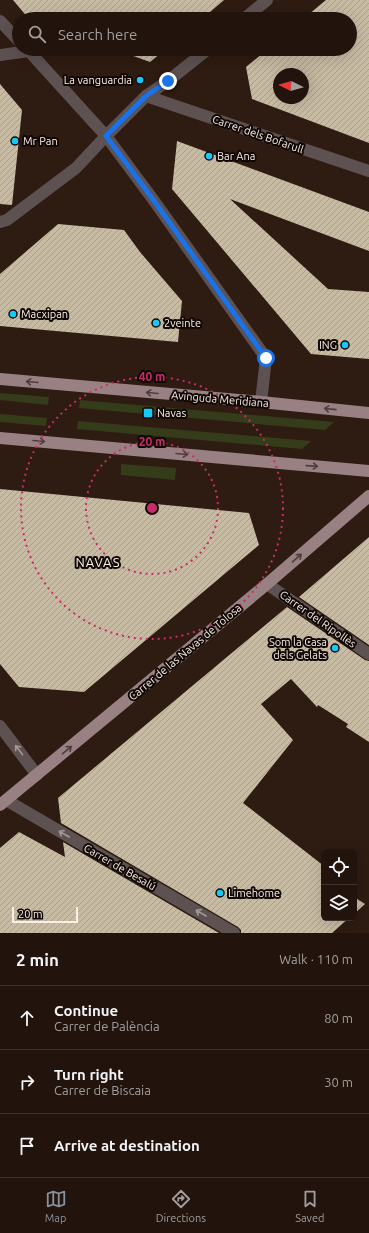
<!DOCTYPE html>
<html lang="en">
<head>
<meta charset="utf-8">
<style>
	body { margin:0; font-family:Ubuntu,sans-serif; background:#2a1d16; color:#f1f3f6 }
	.controls { position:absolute; right:12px; bottom:12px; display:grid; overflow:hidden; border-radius:6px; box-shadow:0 4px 16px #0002 }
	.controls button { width:36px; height:36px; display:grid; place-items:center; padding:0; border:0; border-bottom:1px solid #3f332e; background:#22140d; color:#f1f3f6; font:20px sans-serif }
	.compass { position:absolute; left:273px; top:68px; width:36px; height:36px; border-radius:50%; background:#22140d; box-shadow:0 4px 16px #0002; rotate:275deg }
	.scale { position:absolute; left:12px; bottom:10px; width:66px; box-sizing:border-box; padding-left:4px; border:2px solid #fbeee7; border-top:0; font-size:11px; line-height:14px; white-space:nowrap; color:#fbeee7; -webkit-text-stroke:3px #100805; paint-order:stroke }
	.stop { position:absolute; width:12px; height:12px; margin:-9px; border:3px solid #1a73e8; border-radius:50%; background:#fff }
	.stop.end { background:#1a73e8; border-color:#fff; box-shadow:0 1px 4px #0008 }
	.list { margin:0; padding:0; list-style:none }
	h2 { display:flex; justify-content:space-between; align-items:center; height:52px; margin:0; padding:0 16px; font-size:17px }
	h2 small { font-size:13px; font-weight:400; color:#a29e9d }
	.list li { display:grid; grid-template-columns:26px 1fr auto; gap:12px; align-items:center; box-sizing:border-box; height:64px; padding:0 16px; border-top:1px solid #3f332e }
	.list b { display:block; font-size:15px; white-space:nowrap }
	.list p { margin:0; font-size:13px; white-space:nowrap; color:#a29e9d }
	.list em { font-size:13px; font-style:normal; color:#a29e9d }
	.icon { flex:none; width:22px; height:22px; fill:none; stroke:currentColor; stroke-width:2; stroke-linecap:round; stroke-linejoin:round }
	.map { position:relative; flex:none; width:369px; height:933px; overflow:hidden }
	.search { position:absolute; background:#22140d; box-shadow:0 4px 16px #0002; left:12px; right:12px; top:12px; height:44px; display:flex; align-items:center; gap:10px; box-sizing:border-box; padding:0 14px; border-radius:22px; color:#a29e9d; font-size:15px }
	.sheet { height:244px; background:#22140d }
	nav { display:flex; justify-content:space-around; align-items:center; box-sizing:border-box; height:56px; border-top:1px solid #3f332e; background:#22140d; font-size:11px; color:#a29e9d }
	nav a { display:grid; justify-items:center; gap:2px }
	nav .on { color:#8c9099 }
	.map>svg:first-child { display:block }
	.grass { fill:#353c1a }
	.building { fill:url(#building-hatch); fill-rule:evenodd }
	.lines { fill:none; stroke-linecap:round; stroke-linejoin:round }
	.minor { stroke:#5d5152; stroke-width:12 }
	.major { stroke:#998183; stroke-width:12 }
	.oneway { stroke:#4e3e3e }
	.oneway2 { stroke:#a49895 }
	.route { stroke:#1a73e8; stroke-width:5 }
	.ring { fill:none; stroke:#c82d69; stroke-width:2; stroke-dasharray:2 4 }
	.poi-dot { fill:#13cafb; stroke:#100805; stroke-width:1.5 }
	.labels { text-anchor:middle; stroke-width:4; stroke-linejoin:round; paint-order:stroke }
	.poi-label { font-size:11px; fill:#fbeee7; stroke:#100805; text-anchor:start }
	.street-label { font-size:11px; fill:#fbeee7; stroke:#100805 }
	.quarter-label { font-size:13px; letter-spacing:1px; fill:#fbeee7; stroke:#100805 }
	.centre { fill:#c82d69; stroke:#100805; stroke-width:2 }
	.ring-label { font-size:12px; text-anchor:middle; font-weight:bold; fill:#c82d69; stroke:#100805; stroke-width:4; stroke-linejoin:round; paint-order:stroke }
</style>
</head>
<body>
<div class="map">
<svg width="369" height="933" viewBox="0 0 369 933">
	<defs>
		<pattern id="building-hatch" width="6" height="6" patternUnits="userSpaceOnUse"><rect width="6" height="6" fill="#c7bba4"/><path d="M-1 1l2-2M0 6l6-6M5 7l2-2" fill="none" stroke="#a89e8c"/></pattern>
	</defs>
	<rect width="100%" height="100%" fill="#2e1b11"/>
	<!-- grass -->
	<g class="grass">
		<path d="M 0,393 L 49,397 L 48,405 L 0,400 Z"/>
		<path d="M 80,400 L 334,422 L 325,430 L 79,408 Z"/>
		<path d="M 0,414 L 47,418 L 46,426 L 0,422 Z"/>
		<path d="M 78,421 L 311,441 L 302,449 L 77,429 Z"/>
		<path d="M 121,464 L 176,468 L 175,480 L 121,475 Z"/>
	</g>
	<!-- building -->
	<g class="building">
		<path d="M 13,0 L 224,0 L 202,19 L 29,19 Z"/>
		<path d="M 326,0 L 369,0 L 369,143 L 252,99 L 246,67 L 268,49 L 350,49 L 350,19 L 303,19 ZM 279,74 L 303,74 L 303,98 L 279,98 Z"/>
		<path d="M 114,49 L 166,49 L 150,62 Z"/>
		<path d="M 0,84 L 22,110 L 12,205 L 0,204 Z"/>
		<path d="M 177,141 L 369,212 L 369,251 L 230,199 L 328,289 L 369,292 L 369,359 L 311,354 L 172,189 Z"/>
		<path d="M 58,224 L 124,230 L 140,252 L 182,301 L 178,342 L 0,326 L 0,274 Z"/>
		<path d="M 0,489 L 249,513 L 259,545 L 84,692 L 19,687 L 0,664 Z"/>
		<path d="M 369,537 L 369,645 L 299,597 Z"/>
		<path d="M 287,607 L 365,660 L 369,661 L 369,742 L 346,727 L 348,724 L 318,705 L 317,707 L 291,679 L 261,704 L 293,740 L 243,803 L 324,866 L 324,918 L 349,918 L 332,933 L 241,933 L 241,930 L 238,927 L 61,823 L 58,798 Z"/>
		<path d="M 19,832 L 65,857 L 63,842 L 219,933 L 0,933 L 0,848 Z"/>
		<path d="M 354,897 L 365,904 L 354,914 Z"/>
	</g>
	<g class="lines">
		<!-- minor -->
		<g class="minor">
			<path d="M 244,19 L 267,0"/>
			<path d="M 0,21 L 19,41"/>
			<path d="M 27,49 L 106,136 L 152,198 L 266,358 L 261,402"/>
			<path d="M 0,55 L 29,51"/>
			<path d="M 146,96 L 369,171"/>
			<path d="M 0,222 L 7,220 L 76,168 L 106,136 L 146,96 L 168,81 L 208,49"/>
			<path d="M 267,584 L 369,654"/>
			<path d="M 0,726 L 37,775"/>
			<path d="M 6,800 L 234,933"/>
		</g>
		<!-- major -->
		<g class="major">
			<path d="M 0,379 L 261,402 L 369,413"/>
			<path d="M 0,438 L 369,471"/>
			<path d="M 0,805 L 267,584 L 369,496"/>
		</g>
	</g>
	<!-- one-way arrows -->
	<defs><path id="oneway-shaft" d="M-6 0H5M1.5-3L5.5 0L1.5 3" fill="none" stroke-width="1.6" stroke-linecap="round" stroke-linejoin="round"/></defs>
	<g class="oneway">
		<use href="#oneway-shaft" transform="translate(32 382) rotate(-175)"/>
		<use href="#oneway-shaft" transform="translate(152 393) rotate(-175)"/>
		<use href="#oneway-shaft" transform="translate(330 409) rotate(-174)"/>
		<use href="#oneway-shaft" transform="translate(39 441) rotate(5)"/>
		<use href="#oneway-shaft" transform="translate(182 454) rotate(5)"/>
		<use href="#oneway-shaft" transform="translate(312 466) rotate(4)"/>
		<use href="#oneway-shaft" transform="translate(297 558) rotate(-41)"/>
		<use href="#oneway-shaft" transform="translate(67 750) rotate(-40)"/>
	</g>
	<g class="oneway2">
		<use href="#oneway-shaft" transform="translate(19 750) rotate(-128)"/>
		<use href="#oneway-shaft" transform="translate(64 834) rotate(-150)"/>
		<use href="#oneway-shaft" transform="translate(201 913) rotate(-150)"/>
	</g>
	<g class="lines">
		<!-- route -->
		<path class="route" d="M 168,81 L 146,96 L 106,136 L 152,198 L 266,358"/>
	</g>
	<!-- distance rings -->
	<g class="ring">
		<circle cx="152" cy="508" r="66"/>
		<circle cx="152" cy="508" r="131"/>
	</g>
	<!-- markers -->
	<g class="poi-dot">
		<circle cx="140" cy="80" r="4"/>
		<circle cx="15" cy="141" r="4"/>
		<circle cx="209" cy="156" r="4"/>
		<circle cx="13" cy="314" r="4"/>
		<circle cx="156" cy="323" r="4"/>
		<circle cx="345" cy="345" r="4"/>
		<rect x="143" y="408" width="10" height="10" rx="2"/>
		<circle cx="335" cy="648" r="4"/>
		<circle cx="220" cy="893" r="4"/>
	</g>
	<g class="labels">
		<!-- poi labels -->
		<g class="poi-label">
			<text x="132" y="84" text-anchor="end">La vanguardia</text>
			<text x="23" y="145">Mr Pan</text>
			<text x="217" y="160">Bar Ana</text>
			<text x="21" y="318">Macxipan</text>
			<text x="164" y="327">2veinte</text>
			<text x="337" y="349" text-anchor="end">ING</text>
			<text x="157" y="417">Navas</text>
			<text x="327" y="646" text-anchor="end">Som la Casa<tspan x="327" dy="13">dels Gelats</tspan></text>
			<text x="228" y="897">Limehome</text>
		</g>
		<!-- street labels -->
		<g class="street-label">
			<text transform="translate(258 134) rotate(19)" y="4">Carrer dels Bofarull</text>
			<text transform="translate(220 399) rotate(5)" y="4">Avinguda Meridiana</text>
			<text transform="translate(318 619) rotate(35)" y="4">Carrer del Ripollès</text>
			<text transform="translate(185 652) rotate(-40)" y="4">Carrer de las Navas de Tolosa</text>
			<text transform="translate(120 867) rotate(30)" y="4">Carrer de Besalú</text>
		</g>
		<!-- quarter labels -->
		<g class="quarter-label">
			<text x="98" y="567">NAVAS</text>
		</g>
	</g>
	<circle cx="152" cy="508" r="6" class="centre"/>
	<g class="ring-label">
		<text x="152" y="381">40 m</text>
		<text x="152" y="446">20 m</text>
	</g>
</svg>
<div class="controls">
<button><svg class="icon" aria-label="locate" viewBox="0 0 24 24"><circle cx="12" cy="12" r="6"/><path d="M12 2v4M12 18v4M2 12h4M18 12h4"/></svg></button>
<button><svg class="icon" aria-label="layers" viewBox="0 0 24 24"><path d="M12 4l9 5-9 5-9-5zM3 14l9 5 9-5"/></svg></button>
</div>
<svg class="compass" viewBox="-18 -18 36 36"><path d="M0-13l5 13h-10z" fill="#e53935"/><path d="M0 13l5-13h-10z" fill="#a29e9d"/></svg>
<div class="scale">20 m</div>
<div class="stop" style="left:266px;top:358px"></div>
<div class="stop end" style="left:168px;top:81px"></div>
<div class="search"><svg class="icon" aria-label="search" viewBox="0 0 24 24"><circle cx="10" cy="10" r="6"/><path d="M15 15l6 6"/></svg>Search here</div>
</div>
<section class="sheet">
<h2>2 min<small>Walk · 110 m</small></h2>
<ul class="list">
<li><svg class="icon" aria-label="ahead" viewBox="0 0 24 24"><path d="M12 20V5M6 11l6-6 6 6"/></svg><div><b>Continue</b><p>Carrer de Palència</p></div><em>80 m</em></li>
<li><svg class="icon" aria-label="right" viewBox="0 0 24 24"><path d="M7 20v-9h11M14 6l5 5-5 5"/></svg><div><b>Turn right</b><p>Carrer de Biscaia</p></div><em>30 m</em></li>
<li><svg class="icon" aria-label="arrive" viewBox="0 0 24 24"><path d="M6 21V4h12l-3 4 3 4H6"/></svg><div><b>Arrive at destination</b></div></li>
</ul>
</section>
<nav>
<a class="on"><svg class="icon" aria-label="map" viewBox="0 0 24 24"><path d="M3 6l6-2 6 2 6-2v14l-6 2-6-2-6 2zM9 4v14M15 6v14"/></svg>Map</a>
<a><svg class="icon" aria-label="directions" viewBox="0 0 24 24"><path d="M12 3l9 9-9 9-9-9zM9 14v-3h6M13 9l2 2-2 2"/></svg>Directions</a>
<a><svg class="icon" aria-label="saved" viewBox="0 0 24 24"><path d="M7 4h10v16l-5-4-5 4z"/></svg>Saved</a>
</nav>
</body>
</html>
